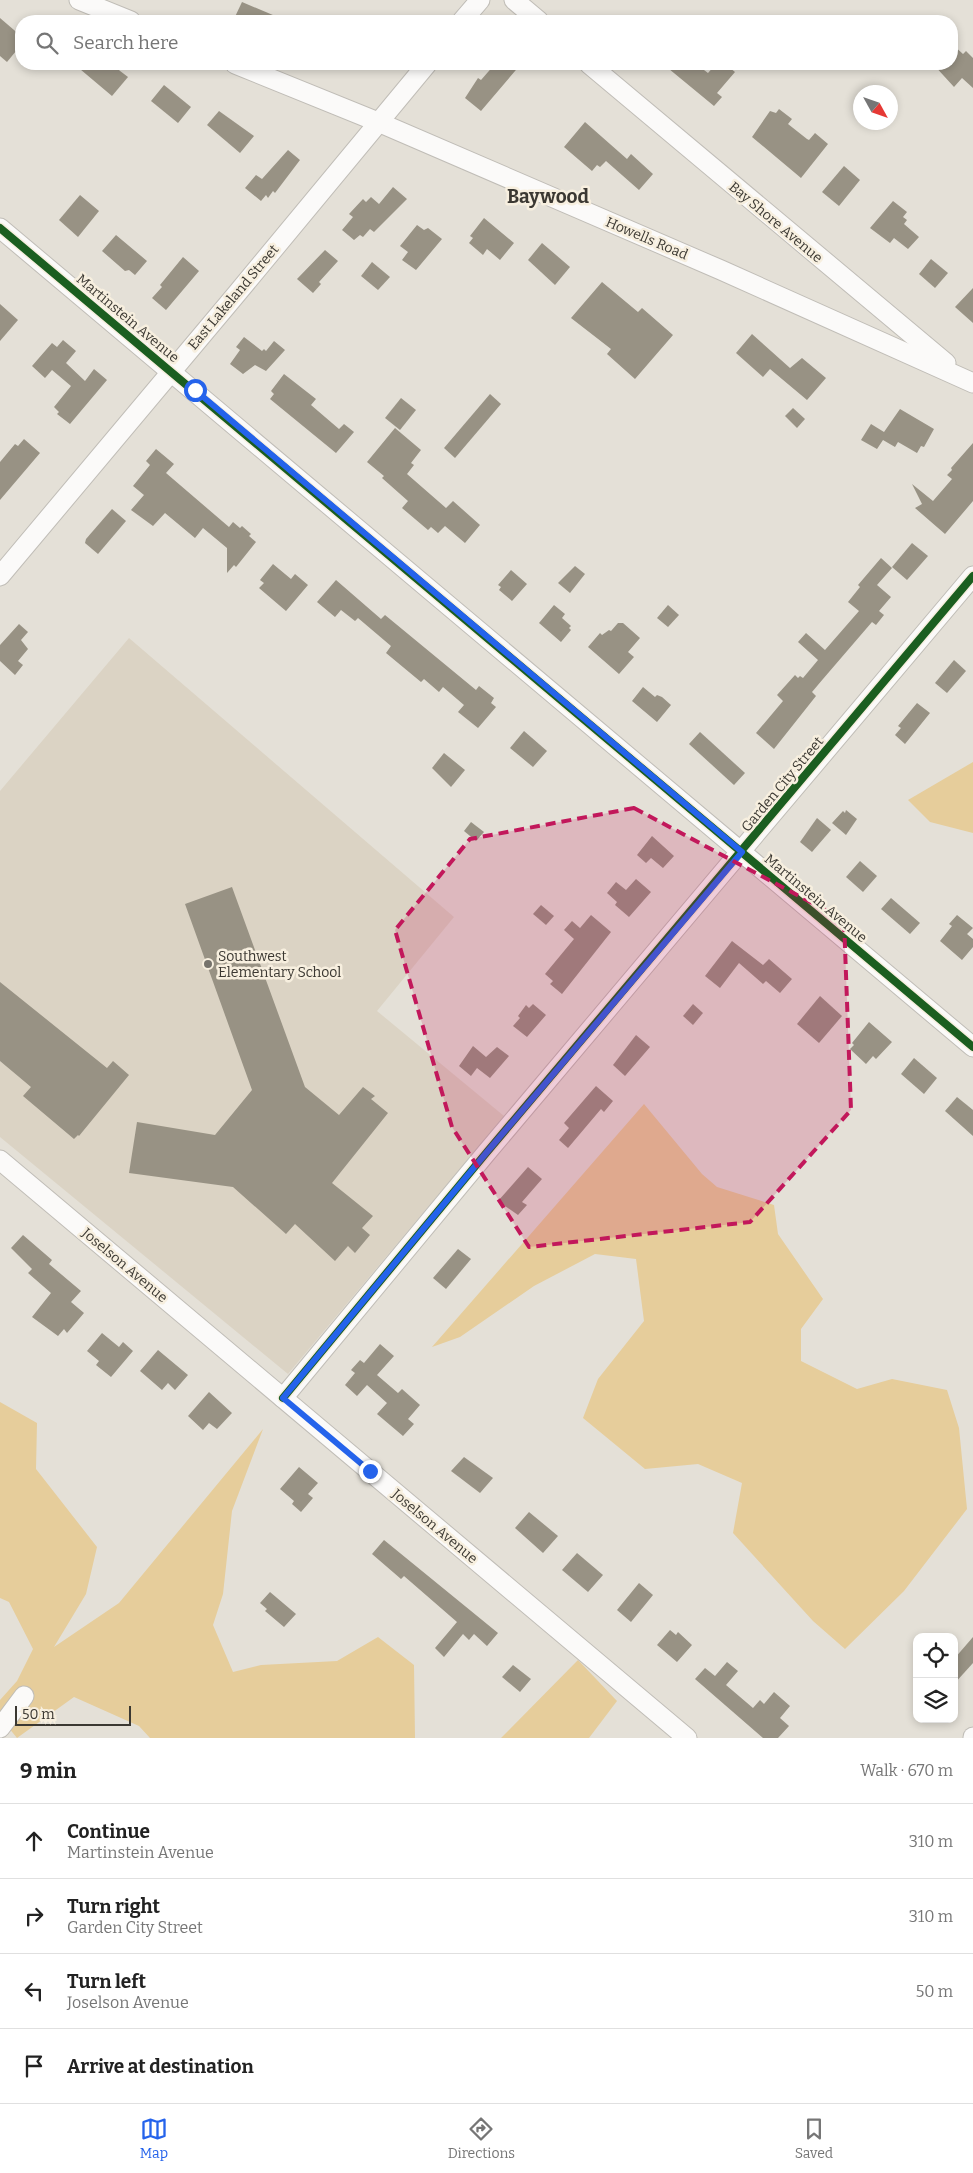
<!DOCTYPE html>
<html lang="en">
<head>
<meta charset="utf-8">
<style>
	body { margin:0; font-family:Bitter,serif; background:#f6f6f6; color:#222 }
	.controls { position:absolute; right:15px; bottom:15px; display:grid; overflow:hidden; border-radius:10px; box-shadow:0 2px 8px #0003 }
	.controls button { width:45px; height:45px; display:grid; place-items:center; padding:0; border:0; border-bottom:1px solid #e0e0e0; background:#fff; color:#222; font:25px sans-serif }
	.compass { position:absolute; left:853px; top:85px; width:45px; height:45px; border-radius:50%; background:#fff; box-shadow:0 2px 8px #0003; rotate:130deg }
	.scale { position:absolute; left:15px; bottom:12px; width:116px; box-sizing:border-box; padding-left:5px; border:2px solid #3b3832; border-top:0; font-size:14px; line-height:18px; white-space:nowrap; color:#3b3832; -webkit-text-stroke:4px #f7efdf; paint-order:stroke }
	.stop { position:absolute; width:15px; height:15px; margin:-11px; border:4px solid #2563eb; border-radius:50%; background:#fff }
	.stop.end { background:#2563eb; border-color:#fff; box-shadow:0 1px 5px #0008 }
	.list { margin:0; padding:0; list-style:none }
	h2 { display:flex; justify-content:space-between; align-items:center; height:65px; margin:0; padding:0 20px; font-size:21px }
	h2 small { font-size:16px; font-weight:400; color:#767676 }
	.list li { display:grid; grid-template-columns:32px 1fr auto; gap:15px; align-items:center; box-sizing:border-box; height:75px; padding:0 20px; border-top:1px solid #e0e0e0 }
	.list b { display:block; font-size:19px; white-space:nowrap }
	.list p { margin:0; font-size:16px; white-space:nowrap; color:#767676 }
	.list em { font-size:16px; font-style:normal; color:#767676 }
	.icon { flex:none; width:28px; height:28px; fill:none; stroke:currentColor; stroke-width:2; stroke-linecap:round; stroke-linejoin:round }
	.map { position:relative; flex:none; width:973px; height:1738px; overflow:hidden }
	.search { position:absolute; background:#fff; box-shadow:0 2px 8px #0003; left:15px; right:15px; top:15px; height:55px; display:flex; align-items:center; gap:12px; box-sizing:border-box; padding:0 18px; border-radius:20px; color:#767676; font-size:19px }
	.sheet { height:365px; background:#fff }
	nav { display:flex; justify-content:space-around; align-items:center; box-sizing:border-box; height:70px; border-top:1px solid #e0e0e0; background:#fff; font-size:14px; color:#767676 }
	nav a { display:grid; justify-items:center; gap:2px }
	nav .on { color:#2563eb }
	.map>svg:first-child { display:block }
	.built { fill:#dbd3c4 }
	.green { fill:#e6cd9b }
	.building { fill:#989284 }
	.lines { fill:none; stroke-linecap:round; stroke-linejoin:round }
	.minor-casing { stroke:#c0bdb7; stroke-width:21 }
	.minor { stroke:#fbfaf9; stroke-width:19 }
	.cycleway-casing { stroke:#f7efdf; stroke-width:11 }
	.cycleway { stroke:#1b5e20; stroke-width:8 }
	.route { stroke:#2563eb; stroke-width:6 }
	.marked { fill:#c2185b; fill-opacity:0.2; stroke:#c2185b; stroke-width:4; stroke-dasharray:10 6; stroke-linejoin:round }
	.poi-dot { fill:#76736c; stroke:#f7efdf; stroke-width:2 }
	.labels { text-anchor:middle; stroke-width:5; stroke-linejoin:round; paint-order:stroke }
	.street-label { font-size:14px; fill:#3b3832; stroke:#f7efdf }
	.poi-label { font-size:14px; fill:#3b3832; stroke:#f7efdf; text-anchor:start }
	.district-label { font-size:19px; font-weight:bold; fill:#3b3832; stroke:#f7efdf }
</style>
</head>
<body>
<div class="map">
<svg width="973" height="1738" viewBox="0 0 973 1738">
	<rect width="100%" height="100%" fill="#e4e0d7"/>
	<!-- built -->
	<path class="built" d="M 129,638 L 454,917 L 377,1011 L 504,1116 L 288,1374 L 0,1137 L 0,791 Z"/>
	<!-- green -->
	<g class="green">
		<path d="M 973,762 L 973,833 L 930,822 L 908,800 Z"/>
		<path d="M 644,1104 L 702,1174 L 717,1187 L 774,1205 L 778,1234 L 823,1299 L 801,1329 L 801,1361 L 857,1389 L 892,1379 L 947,1390 L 959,1428 L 967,1509 L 904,1591 L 845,1649 L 813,1621 L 733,1533 L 742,1483 L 698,1464 L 645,1469 L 583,1418 L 598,1379 L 644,1321 L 636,1259 L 595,1254 L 534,1286 L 460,1337 L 432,1347 Z"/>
		<path d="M 0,1402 L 37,1423 L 36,1469 L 97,1547 L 86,1594 L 54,1647 L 119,1603 L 263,1429 L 232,1511 L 223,1594 L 213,1625 L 233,1672 L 261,1665 L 337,1661 L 378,1637 L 414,1665 L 415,1738 L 150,1738 L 139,1726 L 74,1697 L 17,1738 L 0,1717 L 0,1700 L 17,1681 L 33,1649 L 9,1602 L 0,1598 Z"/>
		<path d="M 578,1660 L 617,1701 L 589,1738 L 501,1738 Z"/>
	</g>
	<!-- building -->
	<g class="building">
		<path d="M 242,2 L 287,21 L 233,21 Z"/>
		<path d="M 0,18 L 21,36 L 21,45 L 7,62 L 0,56 Z"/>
		<path d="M 952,44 L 963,54 L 966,51 L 973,58 L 973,88 L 962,78 L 954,87 L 933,64 L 952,64 Z"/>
		<path d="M 74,64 L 111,64 L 128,77 L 112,96 Z"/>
		<path d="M 495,64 L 521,64 L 481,111 L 465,98 L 478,78 L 481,80 Z"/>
		<path d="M 663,64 L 696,64 L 708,73 L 716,64 L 725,64 L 735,72 L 717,93 L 722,97 L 714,106 Z"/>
		<path d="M 164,85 L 191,107 L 178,123 L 151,101 Z"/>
		<path d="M 779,109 L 792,119 L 788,124 L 807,139 L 809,140 L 815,133 L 828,144 L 801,178 L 752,137 L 770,111 L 776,113 Z"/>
		<path d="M 219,111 L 254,136 L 240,153 L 207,125 Z"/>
		<path d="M 585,122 L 627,159 L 631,154 L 653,174 L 639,190 L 606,161 L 600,167 L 597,165 L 592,171 L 564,147 Z"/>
		<path d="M 288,150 L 300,160 L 275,193 L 273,191 L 268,198 L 266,195 L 261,201 L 245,188 L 256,175 L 262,179 Z"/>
		<path d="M 844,166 L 860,180 L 839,206 L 822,192 Z"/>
		<path d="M 393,187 L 407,199 L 374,232 L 370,229 L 363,237 L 360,235 L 354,240 L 342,230 L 353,217 L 349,214 L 363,199 L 366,202 L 371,197 L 379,204 Z"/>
		<path d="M 80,195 L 99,211 L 78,237 L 59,220 Z"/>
		<path d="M 893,201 L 907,212 L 903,217 L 907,220 L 904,224 L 919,237 L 908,249 L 894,238 L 890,243 L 870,228 Z"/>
		<path d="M 484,218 L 514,243 L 500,260 L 487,249 L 483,255 L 469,243 L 473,238 L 470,236 Z"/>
		<path d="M 417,225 L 424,230 L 428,228 L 442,239 L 416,270 L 402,260 L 408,252 L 400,246 Z"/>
		<path d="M 116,235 L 147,261 L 135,275 L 129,270 L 125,271 L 102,251 Z"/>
		<path d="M 542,243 L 570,267 L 555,285 L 528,260 Z"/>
		<path d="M 325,250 L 338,261 L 319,282 L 321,284 L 313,293 L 297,279 Z"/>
		<path d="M 183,257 L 199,271 L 166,310 L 152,298 L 162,287 L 160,285 Z"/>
		<path d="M 931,259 L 948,273 L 935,288 L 919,274 Z"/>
		<path d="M 372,262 L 390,277 L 378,290 L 361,276 Z"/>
		<path d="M 602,282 L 638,312 L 642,308 L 673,335 L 635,379 L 607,354 L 611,349 L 571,318 Z"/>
		<path d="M 973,288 L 973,323 L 955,307 Z"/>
		<path d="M 0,304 L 18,320 L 0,341 Z"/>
		<path d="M 752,334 L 790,368 L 802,358 L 826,378 L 807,400 L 770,369 L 763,377 L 736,353 Z"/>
		<path d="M 244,337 L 262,351 L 264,349 L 266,351 L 274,341 L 285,350 L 266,371 L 255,365 L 243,374 L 230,364 L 240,350 L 236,347 Z"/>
		<path d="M 63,340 L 76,351 L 66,363 L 85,381 L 94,369 L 107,380 L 70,424 L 57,414 L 59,412 L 54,407 L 71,386 L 52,370 L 45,378 L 32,366 L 52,343 L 57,347 Z"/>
		<path d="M 284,374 L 316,399 L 311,405 L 339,429 L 344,424 L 354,432 L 336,453 L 270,399 L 274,394 L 271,391 Z"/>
		<path d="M 490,394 L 501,404 L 455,458 L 444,448 Z"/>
		<path d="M 401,398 L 416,410 L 400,430 L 385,418 Z"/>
		<path d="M 793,408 L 805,419 L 797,428 L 785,416 Z"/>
		<path d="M 900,409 L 934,429 L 924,447 L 921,446 L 917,453 L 898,442 L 895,447 L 883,440 L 877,449 L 861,440 L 871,424 L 884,432 Z"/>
		<path d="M 395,428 L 421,450 L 411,463 L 414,465 L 407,474 L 446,508 L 453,501 L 480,525 L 465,543 L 445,526 L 438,533 L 431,527 L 428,530 L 402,508 L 408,501 L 382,478 L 384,476 L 367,462 Z"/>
		<path d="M 24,439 L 40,453 L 0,500 L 0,462 L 15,444 L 18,446 Z"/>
		<path d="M 973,443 L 973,501 L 945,534 L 915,508 L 922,504 L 912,484 L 933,501 L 952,479 L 947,475 L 952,470 L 951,468 Z"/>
		<path d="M 156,449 L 174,464 L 166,473 L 229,527 L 233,522 L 240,528 L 242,526 L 251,534 L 249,536 L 256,542 L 236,567 L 234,565 L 227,573 L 227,548 L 203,528 L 195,538 L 165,513 L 153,526 L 131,510 L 144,495 L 133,486 L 150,465 L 146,461 Z"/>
		<path d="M 112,509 L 126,521 L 98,554 L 85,543 L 86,539 Z"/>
		<path d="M 912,543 L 928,556 L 907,580 L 892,567 Z"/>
		<path d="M 881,558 L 892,568 L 877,585 L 891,597 L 879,611 L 884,615 L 876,625 L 872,622 L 823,679 L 812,692 L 816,696 L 774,749 L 756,733 L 783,701 L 777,695 L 795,675 L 798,678 L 800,676 L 803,678 L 818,660 L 798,642 L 806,633 L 825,650 L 859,611 L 848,602 L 860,587 L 858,585 Z"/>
		<path d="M 273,564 L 291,579 L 295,574 L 308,585 L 286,611 L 259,588 L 264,583 L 260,580 Z"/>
		<path d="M 575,566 L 585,574 L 570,593 L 558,583 Z"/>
		<path d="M 511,570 L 527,584 L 512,601 L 499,590 L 501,587 L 498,585 Z"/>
		<path d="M 336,580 L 381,619 L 385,615 L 476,690 L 479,686 L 494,698 L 491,703 L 496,707 L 478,728 L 458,712 L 464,705 L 443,687 L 439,692 L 424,679 L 421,682 L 386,653 L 391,646 L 358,618 L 355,621 L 341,610 L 335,617 L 317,602 Z"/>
		<path d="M 554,605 L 565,614 L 562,618 L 571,626 L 569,628 L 571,630 L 561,642 L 539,623 Z"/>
		<path d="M 668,605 L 679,615 L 668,627 L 657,618 Z"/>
		<path d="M 618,623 L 623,623 L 640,638 L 628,652 L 634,657 L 619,674 L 588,647 L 600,633 L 602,635 L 609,630 L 611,631 Z"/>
		<path d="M 19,624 L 28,632 L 21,640 L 28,649 L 18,661 L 23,665 L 15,675 L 0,661 L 0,645 Z"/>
		<path d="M 954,660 L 966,671 L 947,693 L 935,683 Z"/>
		<path d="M 643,687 L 655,697 L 657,695 L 662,697 L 671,705 L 657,722 L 632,701 Z"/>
		<path d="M 917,703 L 930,713 L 905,744 L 895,735 L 901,728 L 898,726 Z"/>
		<path d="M 524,731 L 547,751 L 533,767 L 510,748 Z"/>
		<path d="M 700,732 L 745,773 L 734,785 L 689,744 Z"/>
		<path d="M 444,753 L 465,770 L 451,787 L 432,768 Z"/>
		<path d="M 846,810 L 857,819 L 846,835 L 832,823 L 843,811 L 845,813 Z"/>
		<path d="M 817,818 L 831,830 L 812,852 L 800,842 Z"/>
		<path d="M 471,822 L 484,832 L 476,841 L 464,831 Z"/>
		<path d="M 652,836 L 674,856 L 663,868 L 651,858 L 646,863 L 637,855 Z"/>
		<path d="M 860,861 L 877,876 L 863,892 L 846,877 Z"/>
		<path d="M 636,879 L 651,892 L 629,917 L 615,905 L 617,902 L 607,893 L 616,882 L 626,890 Z"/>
		<path d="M 232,887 L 305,1087 L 339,1115 L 363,1087 L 375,1096 L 371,1099 L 388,1113 L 332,1183 L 373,1216 L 362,1228 L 370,1235 L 355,1253 L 348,1246 L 335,1261 L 295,1224 L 286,1234 L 233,1187 L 129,1173 L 137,1122 L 215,1135 L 252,1090 L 185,904 Z"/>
		<path d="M 891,898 L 920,923 L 910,934 L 881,909 Z"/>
		<path d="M 541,905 L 554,916 L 546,925 L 533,914 Z"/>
		<path d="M 591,915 L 611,932 L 562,994 L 550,984 L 553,981 L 545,974 L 574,939 L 564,930 L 572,921 L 580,928 Z"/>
		<path d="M 957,915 L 973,928 L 967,934 L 973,939 L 973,947 L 962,960 L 940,941 L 952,926 L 949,924 Z"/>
		<path d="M 732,941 L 763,965 L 769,959 L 792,979 L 780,993 L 766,981 L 763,984 L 739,963 L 720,988 L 705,976 Z"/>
		<path d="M 0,982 L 107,1068 L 113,1061 L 129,1075 L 79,1136 L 78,1135 L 74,1139 L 23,1096 L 31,1087 L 0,1061 Z"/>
		<path d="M 820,996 L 842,1016 L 819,1043 L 797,1024 Z"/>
		<path d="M 533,1004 L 546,1015 L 527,1037 L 513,1026 L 520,1018 L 518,1016 L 526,1005 L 529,1008 Z"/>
		<path d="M 693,1004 L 703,1013 L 693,1025 L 683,1016 Z"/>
		<path d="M 869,1022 L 892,1042 L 876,1059 L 873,1056 L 866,1064 L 850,1049 L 854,1045 L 852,1043 Z"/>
		<path d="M 636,1035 L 650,1047 L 625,1076 L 613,1065 Z"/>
		<path d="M 473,1046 L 486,1057 L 497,1047 L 509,1056 L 490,1078 L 477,1068 L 471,1076 L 459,1066 Z"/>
		<path d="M 914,1058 L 937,1078 L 924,1094 L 901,1074 Z"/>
		<path d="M 596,1086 L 613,1101 L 604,1112 L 601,1109 L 568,1148 L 559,1140 L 569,1128 L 564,1123 Z"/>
		<path d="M 957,1097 L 973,1110 L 973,1136 L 945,1111 Z"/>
		<path d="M 528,1167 L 542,1179 L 522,1202 L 527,1205 L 518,1215 L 498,1201 Z"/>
		<path d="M 23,1235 L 52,1260 L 49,1264 L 81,1291 L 71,1302 L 84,1313 L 67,1333 L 64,1329 L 58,1336 L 32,1317 L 51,1293 L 28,1273 L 32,1269 L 11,1248 Z"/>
		<path d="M 458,1249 L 471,1259 L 446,1289 L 433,1278 Z"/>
		<path d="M 102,1333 L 119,1347 L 123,1342 L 133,1351 L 111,1377 L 96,1365 L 99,1361 L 87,1351 Z"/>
		<path d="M 380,1344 L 394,1356 L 377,1375 L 398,1393 L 402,1389 L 420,1405 L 408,1419 L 414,1424 L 403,1436 L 377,1414 L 387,1403 L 367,1385 L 357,1396 L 345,1385 L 355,1373 L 351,1370 L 360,1360 L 364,1363 Z"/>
		<path d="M 158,1350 L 188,1375 L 175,1390 L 168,1383 L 162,1390 L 140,1371 Z"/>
		<path d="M 209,1392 L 232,1413 L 217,1429 L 209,1423 L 203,1430 L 188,1416 Z"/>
		<path d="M 464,1457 L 493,1478 L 480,1493 L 451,1471 Z"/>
		<path d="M 299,1467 L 318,1483 L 308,1494 L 313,1498 L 301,1512 L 292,1504 L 294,1501 L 280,1489 Z"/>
		<path d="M 529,1512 L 558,1536 L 543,1553 L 515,1528 Z"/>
		<path d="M 384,1540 L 498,1633 L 487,1646 L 474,1634 L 469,1640 L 463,1634 L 444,1657 L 435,1648 L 457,1622 L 404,1576 L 401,1579 L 372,1554 Z"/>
		<path d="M 577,1553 L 603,1575 L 588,1592 L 562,1570 Z"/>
		<path d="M 639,1583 L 653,1595 L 631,1622 L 617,1610 Z"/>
		<path d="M 270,1592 L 296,1614 L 284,1627 L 265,1611 L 267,1609 L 260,1603 Z"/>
		<path d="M 670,1630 L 676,1635 L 678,1632 L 692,1645 L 677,1662 L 657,1645 Z"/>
		<path d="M 973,1637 L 973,1663 L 954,1684 L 954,1659 Z"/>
		<path d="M 727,1662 L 738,1671 L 726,1685 L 753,1708 L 760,1700 L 764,1704 L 774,1692 L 790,1706 L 780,1718 L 789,1726 L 778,1738 L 763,1738 L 695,1679 L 705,1668 L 715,1676 Z"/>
		<path d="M 513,1665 L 531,1679 L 520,1692 L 502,1677 Z"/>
	</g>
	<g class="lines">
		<!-- minor casing -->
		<g class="minor-casing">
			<g id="minor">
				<path d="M 79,0 L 131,21"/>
				<path d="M 514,0 L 539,21"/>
				<path d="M 462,21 L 480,0"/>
				<path d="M 235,64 L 378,122 L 721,270 L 973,383"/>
				<path d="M 589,64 L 946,363"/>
				<path d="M 0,228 L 973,1047"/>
				<path d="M 0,576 L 234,297 L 427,64"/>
				<path d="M 0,1160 L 687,1738"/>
				<path d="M 283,1398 L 487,1152 L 973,576"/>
				<path d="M 0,1728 L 24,1696"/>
				<path d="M 973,1738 L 973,1737"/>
			</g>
		</g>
		<!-- minor -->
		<use href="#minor" class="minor"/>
		<!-- cycleway casing -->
		<g class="cycleway-casing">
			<g id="cycleway">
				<path d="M 0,228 L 973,1047"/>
				<path d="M 283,1398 L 487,1152 L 973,576"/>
			</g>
		</g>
		<!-- cycleway -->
		<use href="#cycleway" class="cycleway"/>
	</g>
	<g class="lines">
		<!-- route -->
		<path class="route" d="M 195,390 L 742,852 L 487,1152 L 283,1398 L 370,1471"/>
	</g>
	<!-- marked area -->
	<path class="marked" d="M 634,808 L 844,920 L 851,1110 L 750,1222 L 529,1247 L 452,1127 L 395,930 L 470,839 Z"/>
	<!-- markers -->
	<circle class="poi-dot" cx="208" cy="964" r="5"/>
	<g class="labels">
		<!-- street labels -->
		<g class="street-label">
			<text transform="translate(776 222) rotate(40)" y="5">Bay Shore Avenue</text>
			<text transform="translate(647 238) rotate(23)" y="5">Howells Road</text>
			<text transform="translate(233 297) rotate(-50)" y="5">East Lakeland Street</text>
			<text transform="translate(128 318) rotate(40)" y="5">Martinstein Avenue</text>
			<text transform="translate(782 784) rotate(-50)" y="5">Garden City Street</text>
			<text transform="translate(816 898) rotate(40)" y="5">Martinstein Avenue</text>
			<text transform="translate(125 1265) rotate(40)" y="5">Joselson Avenue</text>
			<text transform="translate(435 1526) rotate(40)" y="5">Joselson Avenue</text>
		</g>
		<!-- poi labels -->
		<g class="poi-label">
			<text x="218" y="961">Southwest<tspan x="218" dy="16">Elementary School</tspan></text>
		</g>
		<!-- district labels -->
		<g class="district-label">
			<text x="548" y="203">Baywood</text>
		</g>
	</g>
</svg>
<div class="controls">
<button><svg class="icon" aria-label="locate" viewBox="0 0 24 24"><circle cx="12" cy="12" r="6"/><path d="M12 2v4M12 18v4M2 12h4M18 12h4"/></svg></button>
<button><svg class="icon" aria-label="layers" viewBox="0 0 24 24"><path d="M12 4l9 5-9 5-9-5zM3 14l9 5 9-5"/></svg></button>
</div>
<svg class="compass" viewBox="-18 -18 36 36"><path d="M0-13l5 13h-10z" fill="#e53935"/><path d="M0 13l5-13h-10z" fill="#767676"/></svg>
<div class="scale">50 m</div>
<div class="stop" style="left:195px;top:390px"></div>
<div class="stop end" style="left:370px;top:1471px"></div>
<div class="search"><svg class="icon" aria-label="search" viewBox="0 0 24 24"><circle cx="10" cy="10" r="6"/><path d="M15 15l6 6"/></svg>Search here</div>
</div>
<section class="sheet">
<h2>9 min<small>Walk · 670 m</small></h2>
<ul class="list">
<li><svg class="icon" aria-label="ahead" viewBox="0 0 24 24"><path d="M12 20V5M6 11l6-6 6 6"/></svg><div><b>Continue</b><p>Martinstein Avenue</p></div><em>310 m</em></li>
<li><svg class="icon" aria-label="right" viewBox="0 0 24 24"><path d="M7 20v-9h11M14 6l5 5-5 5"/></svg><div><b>Turn right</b><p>Garden City Street</p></div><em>310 m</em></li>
<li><svg class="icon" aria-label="left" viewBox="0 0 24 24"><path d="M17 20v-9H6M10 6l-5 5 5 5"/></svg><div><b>Turn left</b><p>Joselson Avenue</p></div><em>50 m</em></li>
<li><svg class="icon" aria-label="arrive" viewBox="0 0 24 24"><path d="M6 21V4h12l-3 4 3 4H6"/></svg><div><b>Arrive at destination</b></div></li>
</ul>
</section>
<nav>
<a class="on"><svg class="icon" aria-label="map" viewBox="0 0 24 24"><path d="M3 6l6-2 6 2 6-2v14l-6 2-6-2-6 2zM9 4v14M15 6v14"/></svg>Map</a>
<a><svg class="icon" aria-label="directions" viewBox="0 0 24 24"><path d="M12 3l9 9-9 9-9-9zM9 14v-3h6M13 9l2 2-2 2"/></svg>Directions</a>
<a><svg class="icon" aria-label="saved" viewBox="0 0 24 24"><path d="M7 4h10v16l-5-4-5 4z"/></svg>Saved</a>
</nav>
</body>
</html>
